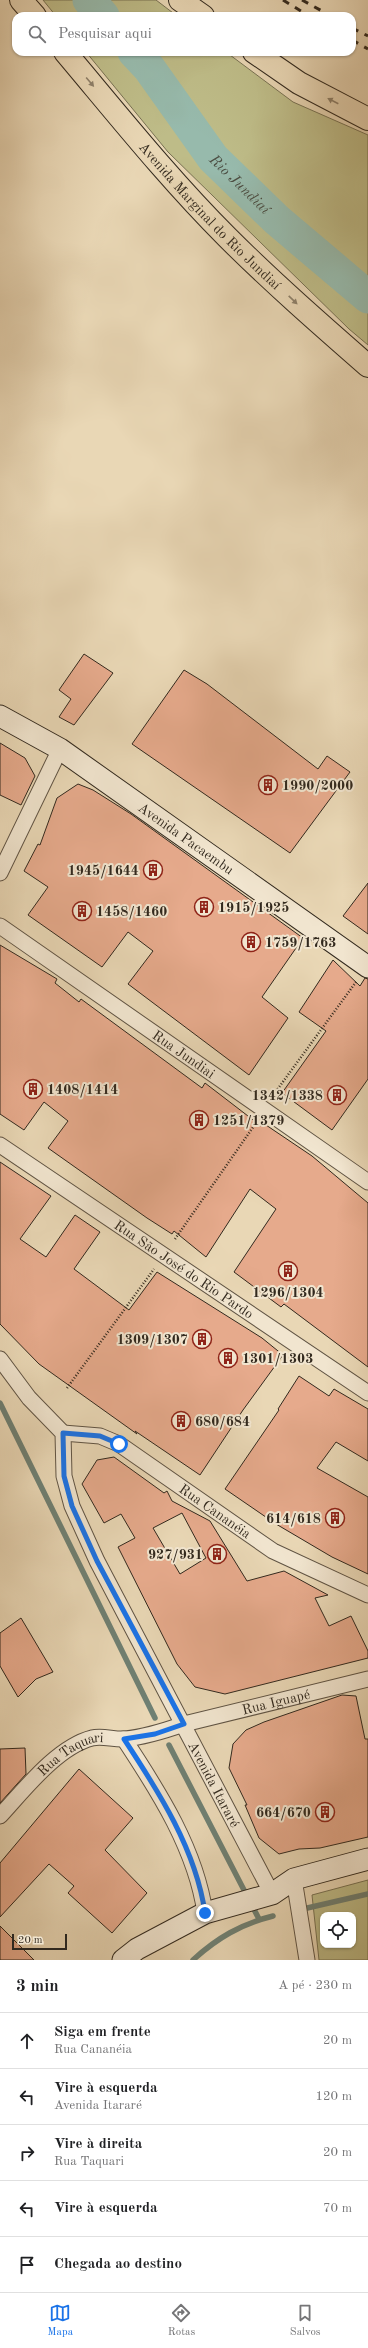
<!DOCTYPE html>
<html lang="pt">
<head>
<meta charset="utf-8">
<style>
	body { margin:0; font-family:"Old Standard TT",serif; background:#f2f2f2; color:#202124 }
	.controls { position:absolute; right:12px; bottom:12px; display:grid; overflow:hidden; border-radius:8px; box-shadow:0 1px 3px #0004 }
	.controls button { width:36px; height:36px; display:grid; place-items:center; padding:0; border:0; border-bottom:1px solid #e0e0e0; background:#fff; color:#202124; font:20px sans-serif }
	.scale { position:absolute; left:12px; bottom:10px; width:55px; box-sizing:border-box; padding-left:4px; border:2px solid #32291e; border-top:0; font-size:11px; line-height:14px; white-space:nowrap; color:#32291e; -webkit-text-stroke:3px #f1e5cf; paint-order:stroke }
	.stop { position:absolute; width:12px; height:12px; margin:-9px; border:3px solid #1a73e8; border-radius:50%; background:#fff }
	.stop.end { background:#1a73e8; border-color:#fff; box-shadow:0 1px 4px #0008 }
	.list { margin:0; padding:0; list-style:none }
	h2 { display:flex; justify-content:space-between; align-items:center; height:52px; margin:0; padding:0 16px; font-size:17px }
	h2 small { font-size:13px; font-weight:400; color:#757577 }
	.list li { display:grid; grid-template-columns:26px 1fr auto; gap:12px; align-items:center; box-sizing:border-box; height:56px; padding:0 16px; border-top:1px solid #e0e0e0 }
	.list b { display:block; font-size:15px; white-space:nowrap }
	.list p { margin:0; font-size:13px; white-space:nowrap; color:#757577 }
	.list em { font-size:13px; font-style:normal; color:#757577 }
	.icon { flex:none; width:22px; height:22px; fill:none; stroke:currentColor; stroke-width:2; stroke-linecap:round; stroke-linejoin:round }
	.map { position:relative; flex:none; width:368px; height:1960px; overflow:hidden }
	.search { position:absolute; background:#fff; box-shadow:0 1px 3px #0004; left:12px; right:12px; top:12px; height:44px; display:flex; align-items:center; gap:10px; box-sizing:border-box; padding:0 14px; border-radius:12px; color:#757577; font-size:15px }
	.sheet { height:332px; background:#fff }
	nav { display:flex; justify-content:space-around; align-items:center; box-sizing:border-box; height:56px; border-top:1px solid #e0e0e0; background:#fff; font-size:11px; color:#757577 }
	nav a { display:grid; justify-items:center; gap:2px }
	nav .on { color:#1a73e8 }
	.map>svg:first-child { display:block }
	.green { fill:#bebc88; stroke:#787253; fill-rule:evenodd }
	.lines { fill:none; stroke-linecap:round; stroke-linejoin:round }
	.stream { stroke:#6f8073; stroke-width:5.5 }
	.river { stroke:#97baac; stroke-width:33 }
	.building { fill:#e6aa8c; stroke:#32291e; fill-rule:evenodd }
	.street-casing { stroke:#605444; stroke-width:17 }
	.secondary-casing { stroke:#32291e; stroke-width:23 }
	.primary-casing { stroke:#32291e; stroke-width:24 }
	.path { stroke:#32291e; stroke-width:2.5; stroke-dasharray:1 2; stroke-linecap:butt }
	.street { stroke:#f1e5cf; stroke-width:15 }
	.secondary { stroke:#f1e5cf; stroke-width:21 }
	.primary { stroke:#e9d7b5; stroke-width:22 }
	.rail { stroke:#32291e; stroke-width:3; stroke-dasharray:7 7; stroke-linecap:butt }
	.oneway { fill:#8e806a }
	.route { stroke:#1a73e8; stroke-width:5 }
	.labels { text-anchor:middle; stroke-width:4; stroke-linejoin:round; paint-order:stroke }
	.street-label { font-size:14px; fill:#32291e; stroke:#f1e5cf }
	.poi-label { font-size:14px; font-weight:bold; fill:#32291e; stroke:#f1e5cf; text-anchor:start }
	.water-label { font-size:15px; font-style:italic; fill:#4b4d42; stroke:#f1e5cf }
</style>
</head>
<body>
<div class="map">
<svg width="368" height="1960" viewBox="0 0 368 1960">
	<rect width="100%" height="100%" fill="#e9d7b5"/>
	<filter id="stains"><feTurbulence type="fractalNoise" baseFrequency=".005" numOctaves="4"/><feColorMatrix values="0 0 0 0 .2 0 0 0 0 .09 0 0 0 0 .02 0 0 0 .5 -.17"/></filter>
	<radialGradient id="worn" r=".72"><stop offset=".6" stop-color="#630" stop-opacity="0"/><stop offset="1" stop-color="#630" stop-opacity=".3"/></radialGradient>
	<!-- green -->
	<g class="green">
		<path d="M 43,0 L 156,0 L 177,16 L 56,16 Z"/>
		<path d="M 86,52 L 226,52 L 293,102 L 368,135 L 368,345 L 349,329 L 168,152 Z"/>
		<path d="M 368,1880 L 368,1960 L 319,1960 L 312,1895 ZM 323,1915 L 353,1915 L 353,1945 L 323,1945 Z"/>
	</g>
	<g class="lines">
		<!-- stream -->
		<g class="stream">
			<path d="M 0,1403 L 155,1718"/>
			<path d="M 169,1745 L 259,1919"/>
			<path d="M 303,1909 L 368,1894"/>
			<path d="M 193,1960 C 217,1938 241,1924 273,1916"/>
		</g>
		<!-- river -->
		<g class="river">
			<path d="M 89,0 L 103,16"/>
			<path id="s1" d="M 134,52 L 149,68 L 213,158 L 277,220 L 368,297"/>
		</g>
	</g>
	<!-- building -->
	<g class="building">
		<path d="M 84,654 L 113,673 L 74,725 L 59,717 L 71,699 L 59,690 Z"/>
		<path d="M 184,670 L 207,684 L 318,769 L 327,756 L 350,772 L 290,853 L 132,744 Z"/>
		<path d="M 0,743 L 25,758 L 35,776 L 21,805 L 0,795 Z"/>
		<path d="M 78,784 L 93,790 L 131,814 L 303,938 L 262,997 L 288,1018 L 249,1075 L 128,984 L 153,951 L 128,932 L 102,967 L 28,915 L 48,887 L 24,871 L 38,844 L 40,845 L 57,798 Z"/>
		<path d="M 368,883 L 368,934 L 343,916 Z"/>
		<path d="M 0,945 L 57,979 L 55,983 L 79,1002 L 81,999 L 202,1088 L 205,1083 L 261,1126 L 263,1123 L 312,1156 L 368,1203 L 368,1367 L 284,1304 L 281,1307 L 234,1272 L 276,1209 L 250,1189 L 206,1257 L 174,1231 L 172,1234 L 147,1218 L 48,1148 L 68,1121 L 44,1102 L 24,1130 L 0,1114 Z"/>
		<path d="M 333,960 L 360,986 L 365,978 L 368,979 L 368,1079 L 332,1130 L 282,1093 L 326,1031 L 299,1012 Z"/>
		<path d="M 0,1162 L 51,1196 L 20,1239 L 46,1257 L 75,1215 L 100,1232 L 74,1269 L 129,1310 L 157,1272 L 262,1338 L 283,1355 L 243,1410 L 200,1475 L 135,1431 L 137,1434 L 39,1364 L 0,1324 Z"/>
		<path d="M 299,1376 L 329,1396 L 334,1389 L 368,1409 L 368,1461 L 336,1442 L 317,1468 L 368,1497 L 368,1574 L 332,1557 L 276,1524 L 225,1489 L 279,1410 L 278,1409 Z"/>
		<path d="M 114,1457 L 164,1493 L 167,1491 L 172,1501 L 210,1521 L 247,1581 L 284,1571 L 328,1595 L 315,1598 L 329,1626 L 351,1616 L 368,1651 L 368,1658 L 225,1694 L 195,1687 L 177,1664 L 118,1547 L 135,1538 L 121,1514 L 104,1523 L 82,1484 L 97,1460 ZM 182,1513 L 206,1558 L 180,1574 L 153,1528 Z"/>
		<path d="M 21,1618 L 53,1672 L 36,1679 L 18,1697 L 0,1666 L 0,1633 Z"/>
		<path d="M 342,1695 L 356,1696 L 365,1739 L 368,1739 L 368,1837 L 320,1848 L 299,1849 L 279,1854 L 259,1838 L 245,1805 L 247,1805 L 229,1768 L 233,1744 L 246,1730 L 264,1722 Z"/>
		<path d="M 25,1748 L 26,1774 L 0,1803 L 0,1749 Z"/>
		<path d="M 79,1769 L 133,1818 L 105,1850 L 147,1893 L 112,1933 L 68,1893 L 74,1886 L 49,1864 L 0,1917 L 0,1863 Z"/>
		<path d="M 0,1926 L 34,1960 L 0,1960 Z"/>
	</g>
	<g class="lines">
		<!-- street casing -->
		<g class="street-casing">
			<g id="street">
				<path d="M 0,873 L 60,749"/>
				<path id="s2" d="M 0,926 L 368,1182"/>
				<path id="s3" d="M 0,1145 L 368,1393"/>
				<path id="s4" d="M 0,1359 L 29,1398 L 63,1433 L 64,1476 L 72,1506 L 97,1561 L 272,1894"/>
				<path id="s5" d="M 63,1433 L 100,1436 L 119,1444 L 273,1551 L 368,1595"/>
				<path d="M 124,1739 C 159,1792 196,1850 205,1913"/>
				<path id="s6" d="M 0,1816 C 24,1790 57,1747 92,1738 C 102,1735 114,1740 125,1739 C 145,1737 164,1731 184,1724 L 368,1679"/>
				<path d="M 294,1879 L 307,1960"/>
			</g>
		</g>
		<!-- secondary casing -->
		<g class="secondary-casing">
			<g id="secondary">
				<path id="s7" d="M 0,716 L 60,749 L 368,967"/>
				<path d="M 123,1960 L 137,1949 L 205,1913 L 272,1894 L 294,1879 L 368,1859"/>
			</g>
		</g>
		<!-- primary casing -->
		<g class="primary-casing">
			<g id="primary">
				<path d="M 21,0 L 35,16"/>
				<path d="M 180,0 L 203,16"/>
				<path id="s8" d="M 65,52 C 118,115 169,179 227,237 C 272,282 320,324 368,366"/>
				<path d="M 254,52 L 299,83 L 368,119"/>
			</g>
		</g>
		<!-- path -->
		<g class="path">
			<path d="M 274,1094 L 356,982"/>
			<path d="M 175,1239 L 256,1123"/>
			<path d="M 67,1388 L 154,1269"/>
		</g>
		<!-- street -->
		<use href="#street" class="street"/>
		<!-- secondary -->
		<use href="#secondary" class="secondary"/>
		<!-- primary -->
		<use href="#primary" class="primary"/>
		<!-- rail -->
		<g class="rail">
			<path d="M 283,0 L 309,16"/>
			<path d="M 302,0 L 331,16"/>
			<path d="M 352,28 L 368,36"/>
			<path d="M 352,40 L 368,49"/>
		</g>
	</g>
	<!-- one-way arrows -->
	<defs><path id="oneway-solid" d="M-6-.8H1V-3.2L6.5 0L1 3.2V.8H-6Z"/></defs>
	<g class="oneway">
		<use href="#oneway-solid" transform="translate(90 82) rotate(50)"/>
		<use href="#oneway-solid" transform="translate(333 101) rotate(-153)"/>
		<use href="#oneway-solid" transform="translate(293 300) rotate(44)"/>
	</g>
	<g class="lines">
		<!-- route -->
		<path class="route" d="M 119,1444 L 100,1436 L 63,1433 L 64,1476 L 72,1506 L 97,1561 L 184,1724 L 155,1734 L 124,1739 C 159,1792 196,1850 205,1913"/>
	</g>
	<!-- icons -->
	<defs>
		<g id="building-ring" transform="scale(1)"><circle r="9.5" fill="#f1e5cf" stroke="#8f2418" stroke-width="1.5"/><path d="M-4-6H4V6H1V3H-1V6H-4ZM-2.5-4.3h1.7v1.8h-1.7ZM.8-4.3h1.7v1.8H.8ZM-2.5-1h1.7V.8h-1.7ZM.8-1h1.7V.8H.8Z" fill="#8f2418"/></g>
	</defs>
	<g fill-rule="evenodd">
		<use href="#building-ring" x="268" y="785"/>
		<use href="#building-ring" x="153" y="870"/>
		<use href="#building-ring" x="204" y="907"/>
		<use href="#building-ring" x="82" y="911"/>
		<use href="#building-ring" x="251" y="942"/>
		<use href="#building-ring" x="33" y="1089"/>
		<use href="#building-ring" x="337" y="1095"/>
		<use href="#building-ring" x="199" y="1120"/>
		<use href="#building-ring" x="288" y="1271"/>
		<use href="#building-ring" x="202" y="1339"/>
		<use href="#building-ring" x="228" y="1358"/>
		<use href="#building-ring" x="181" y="1421"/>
		<use href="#building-ring" x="335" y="1518"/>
		<use href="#building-ring" x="217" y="1554"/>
		<use href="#building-ring" x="325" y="1812"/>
	</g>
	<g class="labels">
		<!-- street labels -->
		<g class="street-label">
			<text dy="5" stroke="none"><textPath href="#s8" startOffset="219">Avenida Marginal do Rio Jundiaí</textPath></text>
			<text dy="5" stroke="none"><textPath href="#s7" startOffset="223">Avenida Pacaembu</textPath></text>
			<text dy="5" stroke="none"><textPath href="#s2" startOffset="224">Rua Jundiai</textPath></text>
			<text dy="5" stroke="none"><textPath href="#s3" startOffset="222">Rua São José do Rio Pardo</textPath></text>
			<text dy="5" stroke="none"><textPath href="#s5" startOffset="175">Rua Cananéia</textPath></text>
			<text dy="5" stroke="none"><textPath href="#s6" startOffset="311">Rua Iguapé</textPath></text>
			<text dy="5" stroke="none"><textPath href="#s6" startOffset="96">Rua Taquari</textPath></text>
			<text dy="5" stroke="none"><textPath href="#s4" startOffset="484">Avenida Itararé</textPath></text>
		</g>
		<!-- poi labels -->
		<g class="poi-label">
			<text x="282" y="790">1990/2000</text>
			<text x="139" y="875" text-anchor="end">1945/1644</text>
			<text x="218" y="912">1915/1925</text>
			<text x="96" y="916">1458/1460</text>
			<text x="265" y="947">1759/1763</text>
			<text x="47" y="1094">1408/1414</text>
			<text x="323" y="1100" text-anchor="end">1342/1338</text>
			<text x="213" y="1125">1251/1379</text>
			<text x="288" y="1297" text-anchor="middle">1296/1304</text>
			<text x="188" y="1344" text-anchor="end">1309/1307</text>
			<text x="242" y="1363">1301/1303</text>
			<text x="195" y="1426">680/684</text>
			<text x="321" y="1523" text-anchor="end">614/618</text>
			<text x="203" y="1559" text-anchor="end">927/931</text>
			<text x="311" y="1817" text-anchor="end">664/670</text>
		</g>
		<!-- water labels -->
		<g class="water-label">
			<text dy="5" stroke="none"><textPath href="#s1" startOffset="170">Rio Jundiaí</textPath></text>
		</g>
	</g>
	<rect width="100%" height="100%" filter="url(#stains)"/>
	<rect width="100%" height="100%" fill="url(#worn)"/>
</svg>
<div class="controls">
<button><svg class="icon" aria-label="locate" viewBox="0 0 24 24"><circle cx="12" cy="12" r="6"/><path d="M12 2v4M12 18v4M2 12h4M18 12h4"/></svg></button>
</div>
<div class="scale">20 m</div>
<div class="stop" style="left:119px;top:1444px"></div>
<div class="stop end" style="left:205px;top:1913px"></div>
<div class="search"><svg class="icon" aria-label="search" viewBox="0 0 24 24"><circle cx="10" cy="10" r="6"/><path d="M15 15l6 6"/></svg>Pesquisar aqui</div>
</div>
<section class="sheet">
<h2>3 min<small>A pé · 230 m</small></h2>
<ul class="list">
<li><svg class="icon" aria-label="ahead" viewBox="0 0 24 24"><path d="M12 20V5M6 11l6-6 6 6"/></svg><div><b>Siga em frente</b><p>Rua Cananéia</p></div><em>20 m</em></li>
<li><svg class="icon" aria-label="left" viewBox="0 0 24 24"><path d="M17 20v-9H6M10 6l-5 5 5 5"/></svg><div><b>Vire à esquerda</b><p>Avenida Itararé</p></div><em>120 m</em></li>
<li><svg class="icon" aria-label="right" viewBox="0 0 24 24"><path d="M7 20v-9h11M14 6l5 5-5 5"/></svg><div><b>Vire à direita</b><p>Rua Taquari</p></div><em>20 m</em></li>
<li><svg class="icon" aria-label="left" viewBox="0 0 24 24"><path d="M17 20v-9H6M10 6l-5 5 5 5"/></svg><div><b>Vire à esquerda</b></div><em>70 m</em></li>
<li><svg class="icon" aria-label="arrive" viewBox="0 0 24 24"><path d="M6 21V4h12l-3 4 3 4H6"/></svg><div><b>Chegada ao destino</b></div></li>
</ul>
</section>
<nav>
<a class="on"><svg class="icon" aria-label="map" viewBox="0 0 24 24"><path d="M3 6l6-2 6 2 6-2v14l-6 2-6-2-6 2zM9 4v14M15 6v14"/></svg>Mapa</a>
<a><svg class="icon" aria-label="directions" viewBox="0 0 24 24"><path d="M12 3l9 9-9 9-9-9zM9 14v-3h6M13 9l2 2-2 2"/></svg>Rotas</a>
<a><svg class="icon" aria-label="saved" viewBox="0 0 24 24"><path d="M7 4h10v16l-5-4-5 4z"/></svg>Salvos</a>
</nav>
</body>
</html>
